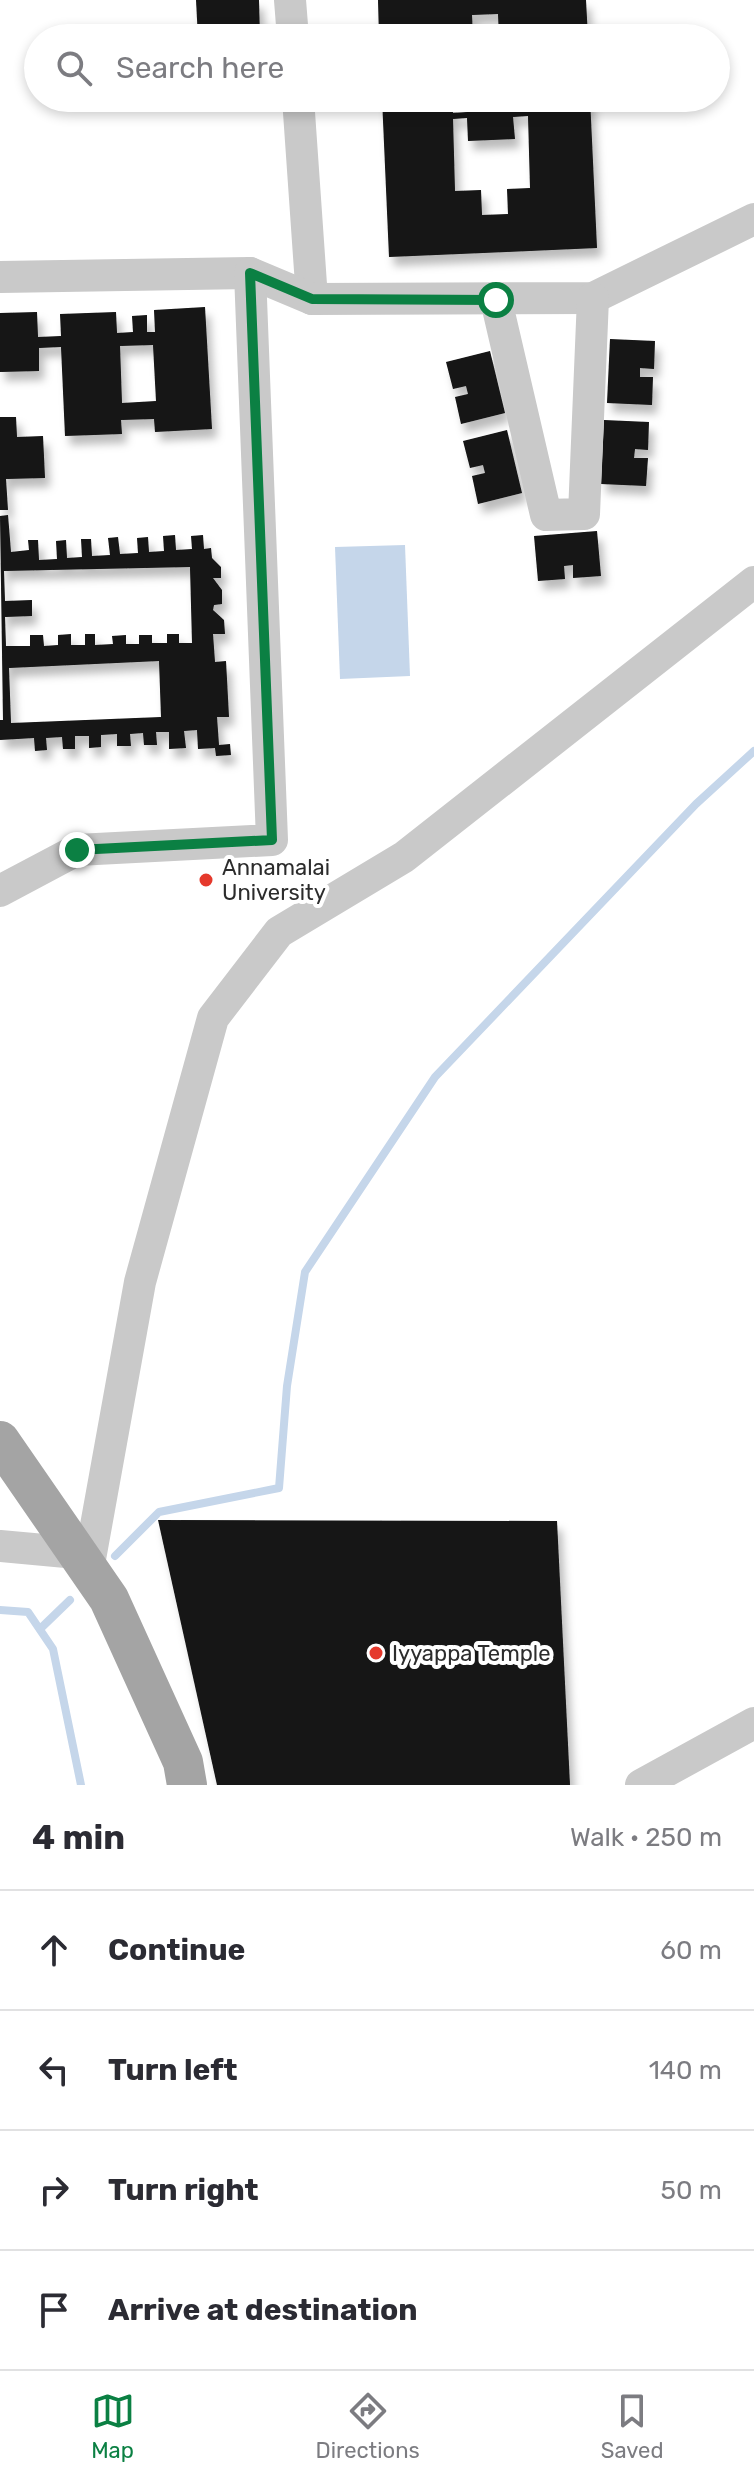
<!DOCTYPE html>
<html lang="en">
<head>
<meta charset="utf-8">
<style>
	body { margin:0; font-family:Rubik,sans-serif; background:#f7f7f7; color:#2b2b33 }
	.stop { position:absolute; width:24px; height:24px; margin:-18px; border:6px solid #0b8043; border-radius:50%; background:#fff }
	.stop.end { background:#0b8043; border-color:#fff; box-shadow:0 2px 8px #0008 }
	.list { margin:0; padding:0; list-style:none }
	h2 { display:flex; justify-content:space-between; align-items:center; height:104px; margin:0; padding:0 32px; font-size:34px }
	h2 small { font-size:26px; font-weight:400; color:#7c7c81 }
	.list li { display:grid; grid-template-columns:52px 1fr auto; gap:24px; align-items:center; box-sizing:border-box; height:120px; padding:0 32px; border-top:2px solid #e1e1e2 }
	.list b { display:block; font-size:30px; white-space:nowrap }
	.list em { font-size:26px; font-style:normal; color:#7c7c81 }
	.icon { flex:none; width:44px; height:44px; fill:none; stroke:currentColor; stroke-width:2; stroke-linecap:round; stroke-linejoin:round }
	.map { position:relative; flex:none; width:754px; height:1785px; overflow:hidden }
	.search { position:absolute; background:#fff; box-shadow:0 4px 12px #0003; left:24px; right:24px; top:24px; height:88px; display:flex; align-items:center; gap:20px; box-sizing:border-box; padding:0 28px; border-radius:44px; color:#7c7c81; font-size:30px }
	.sheet { height:584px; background:#fff }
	nav { display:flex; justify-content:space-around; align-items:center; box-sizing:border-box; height:112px; border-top:2px solid #e1e1e2; background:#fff; font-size:22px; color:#7c7c81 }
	nav a { display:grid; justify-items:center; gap:4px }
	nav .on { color:#0b8043 }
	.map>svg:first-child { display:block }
	.water { fill:#c5d6ea }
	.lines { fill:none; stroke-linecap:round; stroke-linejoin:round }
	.stream { stroke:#c5d6ea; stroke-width:8 }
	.building { fill:#131313; fill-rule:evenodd; filter:url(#shadow) }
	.minor { stroke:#c9c9c9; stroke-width:32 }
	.major { stroke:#a4a4a4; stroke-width:40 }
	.route { stroke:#0b8043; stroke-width:10 }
	.poi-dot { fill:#e5392c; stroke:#fff; stroke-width:3 }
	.labels { text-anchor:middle; stroke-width:8; stroke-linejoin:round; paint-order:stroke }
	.poi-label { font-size:22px; fill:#2c2c2c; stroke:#fff; text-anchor:start }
</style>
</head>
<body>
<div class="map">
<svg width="754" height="1785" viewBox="0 0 754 1785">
	<defs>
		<filter id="shadow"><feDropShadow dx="5" dy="9" stdDeviation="4" flood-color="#0004"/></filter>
	</defs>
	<rect width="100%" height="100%" fill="#fff"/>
	<!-- water -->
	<path class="water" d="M 405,545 L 410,676 L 340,679 L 335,547 Z"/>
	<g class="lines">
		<!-- stream -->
		<g class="stream">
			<path d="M 115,1556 L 159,1512 L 279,1488 L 287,1386 L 305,1272 L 435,1077 L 696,804 L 754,751"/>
			<path d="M 0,1610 L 28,1612 L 53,1649 L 81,1785"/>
			<path d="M 40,1629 L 70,1600"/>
		</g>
	</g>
	<!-- building -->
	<g class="building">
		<path d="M 196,0 L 259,0 L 260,38 L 198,38 Z"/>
		<path d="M 378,0 L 586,0 L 588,38 L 499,38 L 498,14 L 472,15 L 473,38 L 379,38 Z"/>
		<path d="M 382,98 L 452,98 L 453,113 L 467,112 L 467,98 L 513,98 L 513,110 L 528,110 L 527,98 L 590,98 L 597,248 L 389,257 ZM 528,116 L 530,188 L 507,189 L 508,214 L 482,215 L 481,190 L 455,191 L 453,119 L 467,118 L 468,141 L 515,139 L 513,117 Z"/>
		<path d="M 205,307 L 212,429 L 155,432 L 154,419 L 121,420 L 122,434 L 65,436 L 61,347 L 39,348 L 39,371 L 0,372 L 0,313 L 37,312 L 38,337 L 61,336 L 60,314 L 116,312 L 117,333 L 133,332 L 132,316 L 147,315 L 147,332 L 155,332 L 154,310 ZM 153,345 L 156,401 L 122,403 L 120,346 Z"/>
		<path d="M 610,339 L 655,341 L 654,369 L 640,368 L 640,377 L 653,377 L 652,405 L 607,403 Z"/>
		<path d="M 490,351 L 505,413 L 461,424 L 455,397 L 468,394 L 466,386 L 453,389 L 446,362 Z"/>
		<path d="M 0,417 L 16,417 L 17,437 L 43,436 L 45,478 L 6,479 L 8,510 L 0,510 Z"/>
		<path d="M 604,420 L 649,422 L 648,450 L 635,449 L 634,458 L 648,458 L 646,486 L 601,484 Z"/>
		<path d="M 507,430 L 522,493 L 478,504 L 472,476 L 485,473 L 483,465 L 470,468 L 463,441 Z"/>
		<path d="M 8,515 L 11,552 L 29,550 L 28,540 L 38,540 L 39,560 L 57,559 L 56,541 L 66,540 L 67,558 L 82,557 L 81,539 L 91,539 L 92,556 L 110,555 L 108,538 L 118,537 L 120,554 L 138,553 L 137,538 L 148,537 L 149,552 L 164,551 L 163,536 L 175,535 L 176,550 L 192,549 L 191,536 L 203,535 L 204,549 L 211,548 L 212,558 L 221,567 L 221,578 L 213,578 L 222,590 L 222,604 L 214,605 L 213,610 L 224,620 L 225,634 L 213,634 L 215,662 L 226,661 L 229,717 L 217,717 L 219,745 L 230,744 L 231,755 L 216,756 L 215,748 L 198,749 L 197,730 L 184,731 L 186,748 L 169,749 L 169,732 L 156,732 L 157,745 L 144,745 L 143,733 L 130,734 L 131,746 L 117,746 L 117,734 L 101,735 L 101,747 L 89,748 L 89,736 L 75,736 L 75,749 L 63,749 L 62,737 L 46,738 L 47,750 L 35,751 L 34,738 L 0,740 L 0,720 L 3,720 L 0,516 ZM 190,567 L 192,643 L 179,643 L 179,634 L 167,634 L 167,643 L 152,643 L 152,635 L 139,635 L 139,644 L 126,644 L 126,635 L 112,636 L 113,644 L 95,645 L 95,634 L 85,634 L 85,645 L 71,645 L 71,634 L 58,635 L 58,645 L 44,646 L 43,635 L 30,635 L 30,646 L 6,646 L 5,617 L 32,616 L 32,600 L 5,601 L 4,571 ZM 159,661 L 161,717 L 11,723 L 9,668 Z"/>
		<path d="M 597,531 L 601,576 L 573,578 L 573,565 L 564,566 L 565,579 L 538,581 L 534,536 Z"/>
		<path d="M 158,1520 L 557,1521 L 570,1785 L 217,1785 Z"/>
	</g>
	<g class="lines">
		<!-- minor -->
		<g class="minor">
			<path d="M 290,0 L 293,38"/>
			<path d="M 298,98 L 312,299"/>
			<path d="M 0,277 L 250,273 L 312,299 L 593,298 L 754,219"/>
			<path d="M 496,300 L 546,515 L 584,514 L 593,298"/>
			<path d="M 0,891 L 77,850 L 272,840 L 250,273"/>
			<path d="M 0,1546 L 77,1553"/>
			<path d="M 88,1570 L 140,1282 L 213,1018 L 279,932 L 404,857 L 754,582"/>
			<path d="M 641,1785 L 754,1723"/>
		</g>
		<!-- major -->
		<path class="major" d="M 0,1441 L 109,1599 L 183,1762 L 187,1785"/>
	</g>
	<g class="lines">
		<!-- route -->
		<path class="route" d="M 77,850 L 272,840 L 250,273 L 312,299 L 496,300"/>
	</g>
	<!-- markers -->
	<g class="poi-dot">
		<circle cx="206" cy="880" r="8"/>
		<circle cx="376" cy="1653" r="8"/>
	</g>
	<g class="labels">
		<!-- poi labels -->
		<g class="poi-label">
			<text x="222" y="875">Annamalai<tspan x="222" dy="25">University</tspan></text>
			<text x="392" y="1661">Iyyappa Temple</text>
		</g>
	</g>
</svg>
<div class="stop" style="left:496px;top:300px"></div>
<div class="stop end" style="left:77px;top:850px"></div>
<div class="search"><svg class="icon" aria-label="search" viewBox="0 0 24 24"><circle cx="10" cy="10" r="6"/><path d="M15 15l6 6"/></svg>Search here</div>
</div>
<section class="sheet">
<h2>4 min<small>Walk · 250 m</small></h2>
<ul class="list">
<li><svg class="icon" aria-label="ahead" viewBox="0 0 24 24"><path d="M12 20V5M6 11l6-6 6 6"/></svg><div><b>Continue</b></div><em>60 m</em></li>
<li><svg class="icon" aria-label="left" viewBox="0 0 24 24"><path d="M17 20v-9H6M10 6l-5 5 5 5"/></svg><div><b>Turn left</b></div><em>140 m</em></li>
<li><svg class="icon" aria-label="right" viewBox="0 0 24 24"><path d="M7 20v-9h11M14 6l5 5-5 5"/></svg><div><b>Turn right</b></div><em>50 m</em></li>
<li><svg class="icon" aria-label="arrive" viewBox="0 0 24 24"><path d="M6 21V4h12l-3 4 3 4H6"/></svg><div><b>Arrive at destination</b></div></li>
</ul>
</section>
<nav>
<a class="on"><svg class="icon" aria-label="map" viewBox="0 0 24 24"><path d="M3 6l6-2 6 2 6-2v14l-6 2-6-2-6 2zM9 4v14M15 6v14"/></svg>Map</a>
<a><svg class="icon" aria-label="directions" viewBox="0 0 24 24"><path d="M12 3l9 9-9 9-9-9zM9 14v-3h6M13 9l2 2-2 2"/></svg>Directions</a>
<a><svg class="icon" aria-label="saved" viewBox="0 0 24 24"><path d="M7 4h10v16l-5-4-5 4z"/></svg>Saved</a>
</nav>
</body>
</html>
